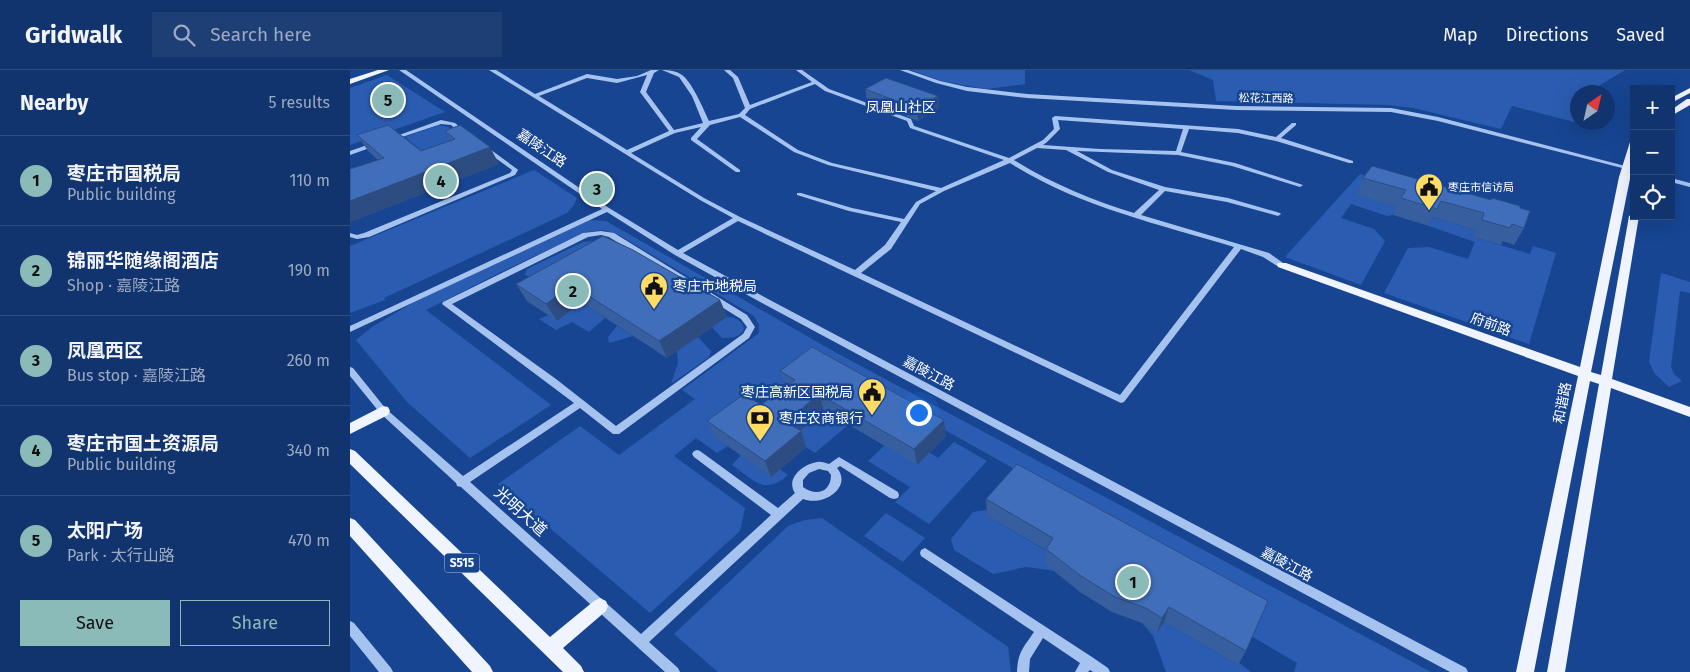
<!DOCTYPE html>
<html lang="en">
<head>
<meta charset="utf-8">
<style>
	body { margin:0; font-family:"Fira Sans","Noto Sans SC",sans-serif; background:#1e3f76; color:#f1f3f6 }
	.controls { position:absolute; right:15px; top:15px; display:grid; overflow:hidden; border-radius:0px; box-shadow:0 5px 20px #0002 }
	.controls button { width:45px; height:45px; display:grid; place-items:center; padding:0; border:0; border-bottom:1px solid #304f81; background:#11346e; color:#f1f3f6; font:25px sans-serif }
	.compass { position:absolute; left:1220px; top:15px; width:45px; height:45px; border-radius:50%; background:#11346e; box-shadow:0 5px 20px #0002; rotate:34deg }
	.you { position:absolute; left:568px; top:342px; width:18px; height:18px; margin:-12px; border:4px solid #fff; border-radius:50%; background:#1a73e8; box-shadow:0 0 0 8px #1a73e833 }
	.badge { display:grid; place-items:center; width:32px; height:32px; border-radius:50%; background:#8bbbb9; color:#111; font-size:16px; font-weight:700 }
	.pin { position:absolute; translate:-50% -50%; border:2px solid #fff; box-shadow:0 1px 5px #0006 }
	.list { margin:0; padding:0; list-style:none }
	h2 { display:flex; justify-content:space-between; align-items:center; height:65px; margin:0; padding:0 20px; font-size:21px }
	h2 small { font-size:16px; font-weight:400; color:#9caac2 }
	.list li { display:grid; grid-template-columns:32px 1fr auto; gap:15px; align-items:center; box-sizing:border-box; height:90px; padding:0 20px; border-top:1px solid #304f81 }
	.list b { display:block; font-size:19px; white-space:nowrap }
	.list p { margin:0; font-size:16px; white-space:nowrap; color:#9caac2 }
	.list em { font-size:16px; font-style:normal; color:#9caac2 }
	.actions { display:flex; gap:10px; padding:15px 20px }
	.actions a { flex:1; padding:11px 0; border:1px solid #8bbbb9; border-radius:0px; text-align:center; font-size:18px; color:#8bbbb9 }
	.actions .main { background:#8bbbb9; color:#111 }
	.icon { flex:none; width:28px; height:28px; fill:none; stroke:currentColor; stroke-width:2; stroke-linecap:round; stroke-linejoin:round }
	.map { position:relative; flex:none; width:1340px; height:602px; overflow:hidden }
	header { display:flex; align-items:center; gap:30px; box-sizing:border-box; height:70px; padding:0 25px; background:#11346e; border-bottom:1px solid #304f81 }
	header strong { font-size:24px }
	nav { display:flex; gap:28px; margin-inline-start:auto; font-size:18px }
	.search { width:350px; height:45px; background:#1e3f76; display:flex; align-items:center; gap:12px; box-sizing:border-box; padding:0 18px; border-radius:0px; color:#9caac2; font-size:19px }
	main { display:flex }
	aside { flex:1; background:#11346e }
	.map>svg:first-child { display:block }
	.green { fill:#2a5db1 }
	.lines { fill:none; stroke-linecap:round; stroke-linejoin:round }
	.minor { fill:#a6c3f0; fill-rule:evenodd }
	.major { fill:#eff4ff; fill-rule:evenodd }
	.wall { fill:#375fa0 }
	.shaded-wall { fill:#2d4d82 }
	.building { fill:#406eba; stroke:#2d4d82 }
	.labels { text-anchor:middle; stroke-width:5; stroke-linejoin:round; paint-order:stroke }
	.far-street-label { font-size:11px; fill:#fff; stroke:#174592 }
	.far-poi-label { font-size:11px; fill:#fff; stroke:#174592; text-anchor:start }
	.shield { fill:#174592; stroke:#b9c7de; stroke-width:1 }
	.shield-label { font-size:12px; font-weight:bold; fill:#fff }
	.far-quarter-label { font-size:14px; fill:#fff; stroke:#174592 }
	.street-label { font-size:14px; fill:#fff; stroke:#174592 }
	.poi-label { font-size:14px; fill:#fff; stroke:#174592; text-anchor:start }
	.near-street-label { font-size:16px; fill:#fff; stroke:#174592 }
</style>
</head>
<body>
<header>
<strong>Gridwalk</strong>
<div class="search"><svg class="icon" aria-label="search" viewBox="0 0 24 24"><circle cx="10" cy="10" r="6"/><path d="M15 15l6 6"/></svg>Search here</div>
<nav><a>Map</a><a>Directions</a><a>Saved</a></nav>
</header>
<main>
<aside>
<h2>Nearby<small>5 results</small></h2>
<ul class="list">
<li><span class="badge">1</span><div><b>枣庄市国税局</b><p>Public building</p></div><em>110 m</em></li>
<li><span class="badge">2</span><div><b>锦丽华随缘阁酒店</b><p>Shop · 嘉陵江路</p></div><em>190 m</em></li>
<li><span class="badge">3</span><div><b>凤凰西区</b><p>Bus stop · 嘉陵江路</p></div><em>260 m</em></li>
<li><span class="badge">4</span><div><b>枣庄市国土资源局</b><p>Public building</p></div><em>340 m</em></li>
<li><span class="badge">5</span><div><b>太阳广场</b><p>Park · 太行山路</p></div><em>470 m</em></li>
</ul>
<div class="actions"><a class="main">Save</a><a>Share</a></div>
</aside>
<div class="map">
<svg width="1340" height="602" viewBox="0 0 1340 602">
	<rect width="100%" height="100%" fill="#174592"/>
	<!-- green -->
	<g class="green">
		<path d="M 561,0 L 675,0 L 675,14 L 636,19 L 591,11 Z"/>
		<path d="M 839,0 L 1275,0 L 1250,15 L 1244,22 L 1228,22 L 1227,46 L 1224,52 L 1162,36 L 1151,59 L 1063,38 L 1039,35 L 866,31 L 863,10 Z"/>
		<path d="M 37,5 L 95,42 L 0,75 L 0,18 Z"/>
		<path d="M 89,55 L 98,57 L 114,68 L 74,83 L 55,67 Z"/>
		<path d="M 184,100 L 227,128 L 224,135 L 217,143 L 34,228 L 35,230 L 0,243 L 0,176 Z"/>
		<path d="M 1010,104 L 1173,152 L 1008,125 L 1048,137 L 1043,145 L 1037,146 L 1001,134 L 991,148 L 1024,159 L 1035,171 L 1011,215 L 935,187 Z"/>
		<path d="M 1083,147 L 1125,160 L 1123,167 L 1180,184 L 1183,176 L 1206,183 L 1179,274 L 1034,223 L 1058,178 L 1079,177 L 1118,189 L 1125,172 L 1079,156 Z"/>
		<path d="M 240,150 L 256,151 L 483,281 L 1081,602 L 944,602 L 947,593 L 901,566 L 914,539 L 470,290 L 433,339 L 406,322 L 363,355 L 378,376 L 367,383 L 346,368 L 324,386 L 395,438 L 390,461 L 300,543 L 148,414 L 230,356 L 269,385 L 345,329 L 332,320 L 409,263 L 409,255 L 404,246 L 269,165 L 254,160 L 236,162 L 153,201 L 76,240 L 201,335 L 120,388 L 57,332 L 6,270 L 22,257 L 64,232 L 228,153 Z"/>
		<path d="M 248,171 L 180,207 L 175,205 L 177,199 L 233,172 Z"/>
		<path d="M 1311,203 L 1340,212 L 1340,223 L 1330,221 L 1321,297 L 1324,304 L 1332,311 L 1319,317 L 1305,304 L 1299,292 Z"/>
		<path d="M 231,232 L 255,248 L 239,262 L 222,252 L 206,260 L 189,249 Z"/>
		<path d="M 377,247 C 385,247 392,250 394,259 C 389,268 382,268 372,268 L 362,257 Z"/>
		<path d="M 267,256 L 283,266 L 259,273 L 258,267 Z"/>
		<path d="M 348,267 L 361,281 L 359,287 L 321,314 L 328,293 L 327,281 Z"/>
		<path d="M 474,340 L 498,355 L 465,383 L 442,368 Z"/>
		<path d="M 604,372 L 637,391 L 579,454 L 545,432 L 560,417 L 518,391 L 534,376 L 579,382 L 588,388 Z"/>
		<path d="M 391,385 L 421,407 L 430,399 L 438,405 C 414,426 404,410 382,395 Z"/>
		<path d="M 635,440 L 640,443 L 637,446 L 702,484 L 706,501 L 676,497 L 643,504 L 604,480 L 601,469 L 623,442 Z"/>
		<path d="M 536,443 L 575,468 L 553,492 L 514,466 Z"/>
		<path d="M 472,448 L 658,577 L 661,602 L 368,602 L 324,564 L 438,456 L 455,450 Z"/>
		<path d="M 814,552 L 888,595 L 889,593 L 901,602 L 816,602 L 803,566 L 792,553 L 807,562 Z"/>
	</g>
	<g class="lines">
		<!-- minor -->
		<g class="minor">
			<path d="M 49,0 L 56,0 L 259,138 L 328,180 L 383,148 L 350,130 L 139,0 L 146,0 L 185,24 L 237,4 L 267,9 L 287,6 L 301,0 L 309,0 L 304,3 L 296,22 L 324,60 L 353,53 L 342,26 L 329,7 L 312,0 C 319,0 327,1 332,5 C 342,12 354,40 359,51 L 389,44 L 395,38 L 383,8 L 374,0 L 380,0 L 388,7 L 400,35 L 462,12 L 446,0 L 452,0 L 479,19 L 561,49 L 564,56 L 659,88 L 693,70 L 704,59 L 702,48 L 705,46 L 888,59 L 926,67 L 942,53 L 946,53 L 946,55 L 931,68 L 1003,91 L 1003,93 L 999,93 L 926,71 L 888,63 L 839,59 L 831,82 L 885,93 L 953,115 L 950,117 L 882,96 L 828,85 L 727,81 L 762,100 L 815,117 L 878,128 L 930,143 L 931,144 L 928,146 L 877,132 L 815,121 L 791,145 L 919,183 L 936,195 L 932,197 L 929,197 L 913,187 L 891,179 L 774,332 L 771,333 L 388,151 L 333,183 L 418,229 L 1116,598 L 1118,602 L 1100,602 L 412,233 L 325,185 L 257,142 L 0,262 L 0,256 L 252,139 ZM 297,5 L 290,22 L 319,61 L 277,80 L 189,26 L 237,8 L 267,13 ZM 465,14 L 475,21 L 557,51 L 560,58 L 654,90 L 591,118 L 482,93 L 448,80 L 395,45 L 400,39 ZM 390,47 L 444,82 L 478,95 L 586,121 L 566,132 L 554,149 L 502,138 L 451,123 L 447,123 L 447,125 L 499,141 L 551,152 L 535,175 L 505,200 L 390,147 L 354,128 L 281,83 L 325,63 L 351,57 L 341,68 L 341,70 L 386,102 L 390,102 L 390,100 L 347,69 L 360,55 ZM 708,50 L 833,59 L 826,81 L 750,79 L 693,75 L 697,72 L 710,59 ZM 687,78 L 716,80 L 758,102 L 809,120 L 784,143 C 743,131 701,113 664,90 ZM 660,93 C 727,136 808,154 884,177 L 770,325 L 511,203 L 541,179 L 570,134 L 594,121 Z"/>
			<path d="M 550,0 L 558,0 L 590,11 L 617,17 L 677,24 L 886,36 L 1041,38 L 1088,47 L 1279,97 L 1276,99 L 1088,51 L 1041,42 L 886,40 L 677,28 L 617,21 L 586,13 Z"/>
			<path d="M 91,50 L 105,53 L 117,63 L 112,64 L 101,55 L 91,54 L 43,70 L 38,69 Z"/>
			<path d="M 26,72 L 28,73 L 28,75 L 0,85 L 0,81 Z"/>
			<path d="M 133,77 L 137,77 L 167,99 L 168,100 L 165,105 L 19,167 L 7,169 L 0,167 L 0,163 L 7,165 L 14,163 L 160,103 L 162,100 L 133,79 Z"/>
			<path d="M 1321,108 L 1340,113 L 1340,117 L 1321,112 Z"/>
			<path d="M 251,161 L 264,163 L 397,245 L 405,257 L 399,268 L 269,364 L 263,364 L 230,338 L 120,412 L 291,564 L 421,445 L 344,387 L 342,384 L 344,381 L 347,380 L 350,381 L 428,438 L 445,423 C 435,408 454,394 467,392 C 471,391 475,393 479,394 L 489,387 L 548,422 L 549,425 L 548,428 L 544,429 L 540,428 L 490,396 L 487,398 C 503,417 473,437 453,429 L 299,572 L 328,598 L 330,602 L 315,602 L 111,417 L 107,416 L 106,413 L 30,343 L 0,306 L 0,297 L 3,298 L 36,339 L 113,406 L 224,333 L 92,234 L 93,232 L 233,163 ZM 251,165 L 259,167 L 391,249 L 397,257 L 393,264 L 266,356 L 206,309 L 102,234 L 238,167 ZM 469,399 L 478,401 L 481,405 C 481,422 466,427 453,417 L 453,410 L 459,403 Z"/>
			<path d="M 575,478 L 742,587 L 758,598 L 760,602 L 743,602 L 740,600 L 738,602 L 725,602 L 730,593 L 693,568 L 680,589 L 679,602 L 667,602 C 668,582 673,578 684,562 L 571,486 L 570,483 L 571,480 Z"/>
			<path d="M 0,551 L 4,553 L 41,598 L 43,602 L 29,602 L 0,566 Z"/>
		</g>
		<!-- major -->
		<g class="major">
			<path d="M 28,0 L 39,0 L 0,14 L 0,9 Z"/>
			<path d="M 1340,18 L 1340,23 L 1321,33 L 1321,28 Z"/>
			<path d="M 1337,29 L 1340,29 L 1340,35 L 1321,46 L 1321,40 Z"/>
			<path d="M 1284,69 L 1284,89 L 1241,302 L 1251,305 L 1279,146 L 1284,143 L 1284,146 L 1289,146 L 1262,309 L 1340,337 L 1340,347 L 1261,318 L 1215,602 L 1197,602 L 1249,314 L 1240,311 L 1184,602 L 1166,602 L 1228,306 L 928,197 L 927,195 L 928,193 L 936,193 L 1230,297 L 1269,107 L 1280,72 Z"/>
			<path d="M 33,336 L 38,337 L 40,341 L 38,345 L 0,364 L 0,353 Z"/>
			<path d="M 0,379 L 5,381 L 200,567 L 244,531 L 250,528 L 256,531 L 258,536 L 256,541 L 213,578 L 231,596 L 234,602 L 213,602 L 0,394 Z"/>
			<path d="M 0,448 L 5,450 L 140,596 L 143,602 L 122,602 L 0,466 Z"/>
		</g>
	</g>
	<!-- wall -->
	<g class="wall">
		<path d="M 515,19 L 588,26 L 589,38 L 568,51 L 517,31 Z"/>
		<path d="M 95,61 L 149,94 L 0,152 L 0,99 L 28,90 L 18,81 L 7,65 L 71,81 L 101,71 Z"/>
		<path d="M 1013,108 L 1170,138 L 1174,158 L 1164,175 L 1153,171 L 1151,175 L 1123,167 L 1125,160 L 1083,147 L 1079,156 L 1043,145 L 1047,137 L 1007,125 Z"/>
		<path d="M 253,166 L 370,230 L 377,247 L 317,288 L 231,232 L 207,251 L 177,231 L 166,214 Z"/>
		<path d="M 430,301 L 596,366 L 567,395 L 474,340 L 450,361 L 456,377 L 421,407 L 365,367 L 357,351 L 411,335 L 436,316 Z"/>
		<path d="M 636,429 L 896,581 L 888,595 L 814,552 L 807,563 L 792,553 L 762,542 L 730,522 L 695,494 L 696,480 L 637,446 Z"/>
	</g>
	<!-- shaded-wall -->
	<g class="shaded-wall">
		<path d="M 588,26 L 589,38 L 568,51 L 567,39 Z"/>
		<path d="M 140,77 L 149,94 L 0,152 L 0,131 Z"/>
		<path d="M 222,215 L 231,232 L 207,251 L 196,234 Z"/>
		<path d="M 370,230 L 377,247 L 317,288 L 309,271 Z"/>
		<path d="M 469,324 L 474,340 L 442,368 L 436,352 Z"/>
		<path d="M 594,350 L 596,366 L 567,395 L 564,379 Z"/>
		<path d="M 451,361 L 456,377 L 421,407 L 415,391 Z"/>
		<path d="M 819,537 L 814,552 L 807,563 L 812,548 Z"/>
	</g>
	<!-- building -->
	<g class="building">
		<path d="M 536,8 L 588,26 L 567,39 L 515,19 Z"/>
		<path d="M 38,55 L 71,81 L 105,69 L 95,61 L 110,55 L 140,77 L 0,131 L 0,99 L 34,88 L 7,65 Z"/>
		<path d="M 1022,96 L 1141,130 L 1142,128 L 1170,136 L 1170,138 L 1180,141 L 1174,158 L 1162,154 L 1160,158 L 1132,150 L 1134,143 L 1091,131 L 1087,139 L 1051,128 L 1056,120 L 1013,108 Z"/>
		<path d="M 253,166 L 283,180 L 370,230 L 309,271 L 222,215 L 196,234 L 166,214 Z"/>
		<path d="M 462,277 L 594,350 L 564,379 L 469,324 L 436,352 L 451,361 L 415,391 L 357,351 L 394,324 L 411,335 L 445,310 L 430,301 Z"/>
		<path d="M 667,394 L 918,531 L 896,581 L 819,537 L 812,548 L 796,538 L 765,527 L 731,506 L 696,479 L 703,468 L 636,429 Z"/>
	</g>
	<!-- icons -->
	<defs>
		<g id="civic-pin" transform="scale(1.4375)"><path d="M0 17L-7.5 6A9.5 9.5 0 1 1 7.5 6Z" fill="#ffdd65" stroke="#174592"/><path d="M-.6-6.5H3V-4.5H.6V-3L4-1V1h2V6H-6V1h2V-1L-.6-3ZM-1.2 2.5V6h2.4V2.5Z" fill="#111"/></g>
		<g id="bank-pin" transform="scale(1.4375)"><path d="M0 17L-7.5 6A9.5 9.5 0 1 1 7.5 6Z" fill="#ffdd65" stroke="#174592"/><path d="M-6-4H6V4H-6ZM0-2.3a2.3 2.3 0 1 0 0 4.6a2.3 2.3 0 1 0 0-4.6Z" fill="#111"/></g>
	</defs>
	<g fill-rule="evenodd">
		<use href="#civic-pin" x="1079" y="117"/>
		<use href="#civic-pin" x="304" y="216"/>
		<use href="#civic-pin" x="522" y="322"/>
		<use href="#bank-pin" x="410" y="348"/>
	</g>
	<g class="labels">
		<!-- far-street labels -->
		<g class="far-street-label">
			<text transform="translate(916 28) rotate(1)" y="4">松花江西路</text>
		</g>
		<!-- far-poi labels -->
		<g class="far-poi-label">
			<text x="1098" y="121">枣庄市信访局</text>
		</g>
		<!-- shield labels -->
		<rect class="shield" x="94.5" y="483.5" width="35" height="19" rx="4"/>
		<g class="shield-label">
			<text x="112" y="497">S515</text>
		</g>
		<!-- far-quarter labels -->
		<g class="far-quarter-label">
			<text x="551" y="42">凤凰山社区</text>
		</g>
		<!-- street labels -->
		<g class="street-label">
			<text transform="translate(192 78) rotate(34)" y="5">嘉陵江路</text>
			<text transform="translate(1141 254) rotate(20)" y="5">府前路</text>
			<text transform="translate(579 303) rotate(28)" y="5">嘉陵江路</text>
			<text transform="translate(1212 333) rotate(-79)" y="5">和谐路</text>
			<text transform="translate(937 494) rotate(28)" y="5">嘉陵江路</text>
		</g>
		<!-- poi labels -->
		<g class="poi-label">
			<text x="323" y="221">枣庄市地税局</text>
			<text x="503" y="327" text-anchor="end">枣庄高新区国税局</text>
			<text x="429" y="353">枣庄农商银行</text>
		</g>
		<!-- near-street labels -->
		<g class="near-street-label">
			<text transform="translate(171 441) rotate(42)" y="6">光明大道</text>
		</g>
	</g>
</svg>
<div class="controls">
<button>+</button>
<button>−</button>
<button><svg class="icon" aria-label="locate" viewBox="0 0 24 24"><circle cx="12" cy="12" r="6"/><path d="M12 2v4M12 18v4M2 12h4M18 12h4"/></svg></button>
</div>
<svg class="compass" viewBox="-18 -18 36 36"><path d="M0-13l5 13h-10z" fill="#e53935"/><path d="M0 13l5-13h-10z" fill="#9caac2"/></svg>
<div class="you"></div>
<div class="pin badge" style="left:783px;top:512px">1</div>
<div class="pin badge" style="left:223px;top:221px">2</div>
<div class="pin badge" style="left:247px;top:119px">3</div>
<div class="pin badge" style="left:91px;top:111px">4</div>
<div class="pin badge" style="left:38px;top:30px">5</div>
</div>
</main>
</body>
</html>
